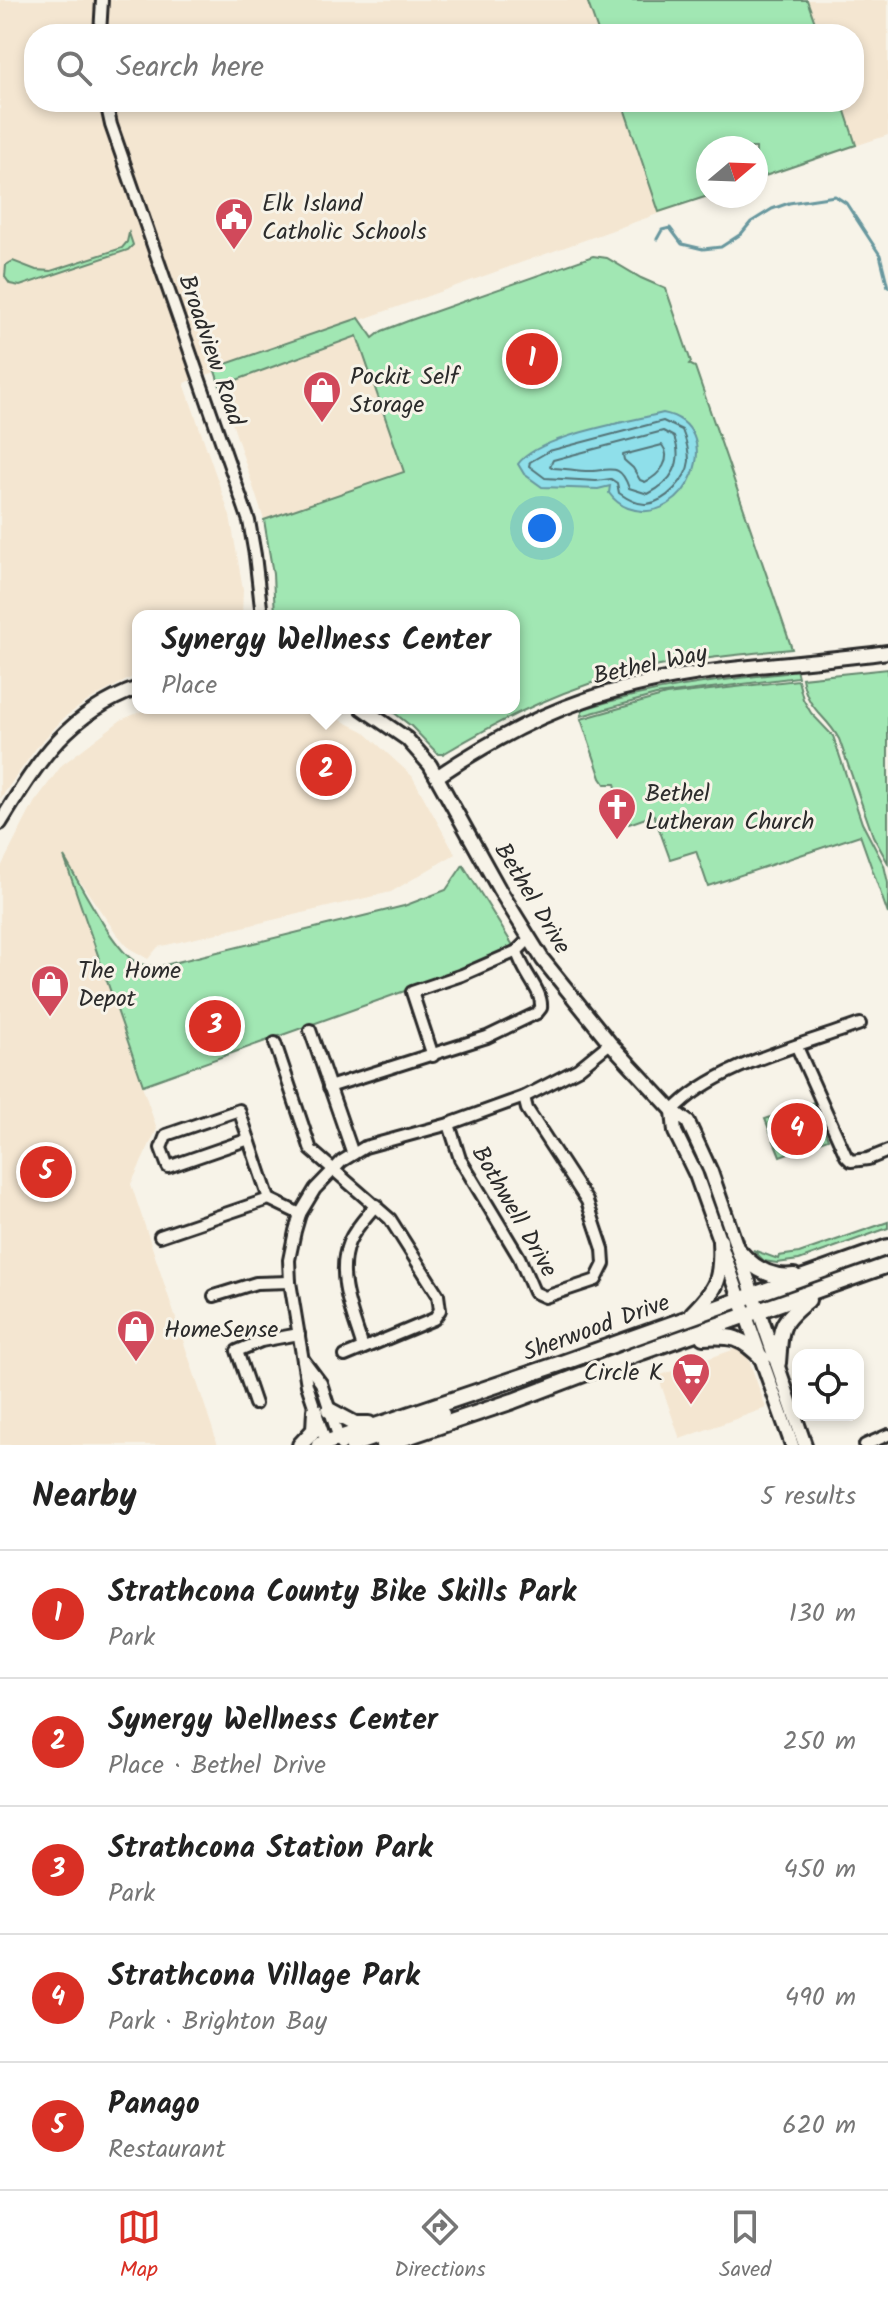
<!DOCTYPE html>
<html lang="en">
<head>
<meta charset="utf-8">
<style>
	body { margin:0; font-family:Kalam,sans-serif; background:#f6f6f6; color:#222 }
	.controls { position:absolute; right:24px; bottom:24px; display:grid; overflow:hidden; border-radius:16px; box-shadow:0 4px 12px #0003 }
	.controls button { width:72px; height:72px; display:grid; place-items:center; padding:0; border:0; border-bottom:2px solid #e0e0e0; background:#fff; color:#222; font:40px sans-serif }
	.compass { position:absolute; left:696px; top:136px; width:72px; height:72px; border-radius:50%; background:#fff; box-shadow:0 4px 12px #0003; rotate:71deg }
	.you { position:absolute; left:542px; top:528px; width:28px; height:28px; margin:-20px; border:6px solid #fff; border-radius:50%; background:#1a73e8; box-shadow:0 0 0 12px #1a73e833 }
	.badge { display:grid; place-items:center; width:52px; height:52px; border-radius:50%; background:#d93025; color:#fff; font-size:26px; font-weight:700 }
	.pin { position:absolute; translate:-50% -50%; border:4px solid #fff; box-shadow:0 2px 8px #0006 }
	.popup { position:absolute; left:132px; top:610px; width:388px; height:104px; box-sizing:border-box; display:grid; place-content:center; border-radius:16px; background:#fff; filter:drop-shadow(0 2px 6px #0005); font-size:26px; white-space:nowrap; color:#767676 }
	.popup b { font-size:30px; color:#222 }
	.popup::after { content:''; position:absolute; left:50%; top:100%; margin-left:-16px; border:16px solid transparent; border-top-color:#fff }
	.list { margin:0; padding:0; list-style:none }
	h2 { display:flex; justify-content:space-between; align-items:center; height:104px; margin:0; padding:0 32px; font-size:34px }
	h2 small { font-size:26px; font-weight:400; color:#767676 }
	.list li { display:grid; grid-template-columns:52px 1fr auto; gap:24px; align-items:center; box-sizing:border-box; height:128px; padding:0 32px; border-top:2px solid #e0e0e0 }
	.list b { display:block; font-size:30px; white-space:nowrap }
	.list p { margin:0; font-size:26px; white-space:nowrap; color:#767676 }
	.list em { font-size:26px; font-style:normal; color:#767676 }
	.icon { flex:none; width:44px; height:44px; fill:none; stroke:currentColor; stroke-width:2; stroke-linecap:round; stroke-linejoin:round }
	.map { position:relative; flex:none; width:888px; height:1445px; overflow:hidden }
	.search { position:absolute; background:#fff; box-shadow:0 4px 12px #0003; left:24px; right:24px; top:24px; height:88px; display:flex; align-items:center; gap:20px; box-sizing:border-box; padding:0 28px; border-radius:32px; color:#767676; font-size:30px }
	.sheet { height:744px; background:#fff }
	nav { display:flex; justify-content:space-around; align-items:center; box-sizing:border-box; height:112px; border-top:2px solid #e0e0e0; background:#fff; font-size:22px; color:#767676 }
	nav a { display:grid; justify-items:center; gap:4px }
	nav .on { color:#d93025 }
	.map>svg:first-child { display:block }
	.built { fill:#f4e6d1; fill-rule:evenodd }
	.green { fill:#a1e7b3; stroke:#66896f; stroke-width:2 }
	.water { fill:#8fdfea; stroke:#67979e; stroke-width:2 }
	.lines { fill:none; stroke-linecap:round; stroke-linejoin:round }
	.shore { stroke:#537377; stroke-width:2 }
	.stream { stroke:#67979e; stroke-width:3 }
	.minor-casing { stroke:#2b2b2b; stroke-width:16 }
	.tertiary-casing { stroke:#2b2b2b; stroke-width:18 }
	.secondary-casing { stroke:#2b2b2b; stroke-width:20 }
	.minor { stroke:#f7f3e8; stroke-width:10 }
	.tertiary { stroke:#f7f3e8; stroke-width:12 }
	.secondary { stroke:#f7f3e8; stroke-width:14 }
	.labels { text-anchor:middle; stroke-width:6; stroke-linejoin:round; paint-order:stroke }
	.poi-label { font-size:24px; fill:#2b2b2b; stroke:#f7f3e8; text-anchor:start }
	.street-label { font-size:24px; fill:#2b2b2b; stroke:#f7f3e8 }
</style>
</head>
<body>
<div class="map">
<svg width="888" height="1445" viewBox="0 0 888 1445">
	<rect width="100%" height="100%" fill="#f7f3e8"/>
	<filter id="ink" filterUnits="userSpaceOnUse"><feTurbulence type="fractalNoise" baseFrequency=".0125" numOctaves="2"/><feDisplacementMap in="SourceGraphic" scale="16" xChannelSelector="R" yChannelSelector="G"/><feConvolveMatrix kernelMatrix="1 2 1 2 8 2 1 2 1" color-interpolation-filters="sRGB"/></filter>
	<g filter="url(#ink)">
		<!-- built -->
		<g class="built">
			<path d="M 0,0 L 888,0 L 888,135 L 756,179 L 756,148 L 708,148 L 708,196 L 184,383 L 230,516 L 243,589 L 242,616 L 138,616 L 138,674 L 91,699 L 66,716 L 37,747 L 0,799 ZM 34,34 L 854,34 L 854,102 L 34,102 Z"/>
			<path d="M 357,335 L 404,472 L 264,520 L 220,386 Z"/>
			<path d="M 149,708 L 305,708 L 320,710 L 363,731 L 412,776 L 455,854 L 391,892 L 158,947 L 148,959 L 129,948 L 116,933 L 65,860 L 157,1129 L 131,1184 L 218,1445 L 0,1445 L 0,869 L 34,803 L 62,765 L 121,720 Z"/>
			<path d="M 744,1346 L 766,1408 L 680,1439 L 658,1376 Z"/>
		</g>
		<!-- green -->
		<g class="green">
			<path d="M 587,0 L 807,0 L 819,34 L 599,34 Z"/>
			<path d="M 622,102 L 842,102 L 856,145 L 756,179 L 756,148 L 708,148 L 708,196 L 659,212 Z"/>
			<path d="M 129,233 L 133,245 L 128,250 L 20,286 L 10,284 L 5,277 L 6,265 L 13,261 L 36,270 L 51,271 L 122,248 L 127,242 Z"/>
			<path d="M 593,256 L 607,258 L 641,278 L 666,289 L 691,362 L 689,364 L 695,367 L 792,649 C 741,654 690,659 640,670 C 569,685 505,717 443,754 L 438,754 L 411,726 L 388,708 L 514,708 L 514,616 L 275,616 L 273,574 L 264,520 L 404,472 L 357,336 L 220,386 L 214,368 L 359,318 L 373,338 L 382,331 L 408,321 Z"/>
			<path d="M 790,669 L 796,669 L 798,677 L 656,695 L 581,716 L 583,709 C 650,689 715,680 785,673 Z"/>
			<path d="M 888,669 L 888,863 L 873,836 L 839,739 C 825,713 808,712 802,678 Z"/>
			<path d="M 798,680 L 803,699 L 811,713 L 833,736 L 862,823 L 884,865 L 888,883 L 888,914 L 860,835 L 708,886 L 696,851 L 670,859 L 654,815 L 629,824 L 623,808 L 608,813 L 604,800 L 618,794 L 615,784 L 605,784 L 601,778 L 581,719 L 666,695 Z"/>
			<path d="M 64,857 C 78,880 114,951 136,962 C 143,966 153,966 161,966 L 404,906 L 446,890 L 463,865 L 514,947 L 505,955 L 143,1085 Z"/>
			<path d="M 814,1102 L 828,1139 L 780,1156 L 765,1119 Z"/>
			<path d="M 888,1222 L 888,1228 L 799,1260 L 777,1263 L 764,1261 L 753,1250 L 778,1259 L 779,1256 L 799,1253 Z"/>
		</g>
		<!-- water -->
		<path class="water" d="M 663,413 C 729,426 688,530 628,508 C 620,505 614,500 609,493 L 610,486 L 598,489 L 542,487 L 524,474 L 518,464 C 538,436 627,422 663,413 Z"/>
		<g class="lines">
			<!-- shore -->
			<g class="shore">
				<path d="M 663,421 L 682,430 C 686,440 689,450 689,461 C 687,479 666,502 647,504 C 638,505 626,498 619,493 L 617,483 L 611,479 L 596,481 L 545,478 L 529,466 L 530,462 L 549,451 Z"/>
				<path d="M 663,431 L 674,437 C 684,463 672,482 648,494 L 629,488 C 621,465 614,469 593,471 C 580,472 566,468 553,468 L 550,466 L 553,460 Z"/>
				<path d="M 662,445 C 673,459 660,475 645,482 L 640,480 L 633,468 L 624,460 L 623,455 Z"/>
			</g>
			<!-- stream -->
			<path class="stream" d="M 657,239 L 662,230 L 670,228 L 682,244 L 703,249 L 721,247 L 741,234 L 751,222 L 772,209 L 789,203 L 835,196 L 846,203 L 880,255 L 888,287"/>
			<!-- minor casing -->
			<g class="minor-casing">
				<g id="minor">
					<path d="M 100,34 L 102,0"/>
					<path d="M 106,102 L 111,125 L 249,521 L 255,555 L 262,616"/>
					<path d="M 310,1030 L 353,1154"/>
					<path d="M 275,1043 L 311,1150 L 390,1219 L 438,1295 L 440,1310 L 434,1319 L 345,1356"/>
					<path d="M 797,1047 L 846,1156 L 851,1161 L 868,1159 L 888,1151"/>
					<path d="M 433,1056 L 412,992 L 462,975 L 517,951"/>
					<path d="M 329,1087 L 487,1037 L 537,1013 L 541,1008 C 543,990 522,973 517,951 L 529,939"/>
					<path d="M 673,1111 C 713,1066 803,1045 860,1024"/>
					<path d="M 449,1124 L 460,1159 L 519,1257 L 534,1292 L 545,1297 L 596,1280 L 604,1264 L 603,1249 L 587,1201 L 527,1109 L 524,1097"/>
					<path d="M 249,1139 L 168,1167 L 161,1148 L 166,1135 L 239,1110 L 269,1199 L 300,1214"/>
					<path d="M 160,1236 L 269,1199"/>
					<path d="M 214,1296 L 256,1283 L 290,1282"/>
					<path d="M 363,1348 C 353,1315 335,1276 349,1242 C 355,1228 366,1217 376,1205"/>
					<path d="M 303,1359 L 321,1383 L 341,1445"/>
					<path d="M 255,1404 L 237,1351 L 261,1341 L 299,1334"/>
					<path d="M 327,1445 L 307,1385 L 290,1282 L 289,1260 L 295,1231 L 300,1214 L 315,1189 L 342,1161 L 365,1147 L 449,1124 L 524,1097 L 578,1069 L 610,1043"/>
					<path d="M 865,1445 L 888,1435"/>
				</g>
			</g>
			<!-- tertiary casing -->
			<g class="tertiary-casing">
				<g id="tertiary">
					<path d="M 362,708 L 407,739 L 430,765 L 499,889 L 543,960 L 610,1043 L 673,1111 L 688,1122 L 711,1172 L 805,1445"/>
					<path d="M 438,776 C 484,745 532,718 585,700 C 682,666 788,666 888,652"/>
					<path d="M 0,823 C 38,762 66,714 138,688"/>
					<path d="M 673,1111 L 675,1132 L 696,1175 L 792,1445"/>
				</g>
			</g>
			<!-- secondary casing -->
			<g class="secondary-casing">
				<g id="secondary">
					<path d="M 739,1251 C 753,1268 771,1279 794,1276"/>
					<path d="M 692,1314 C 718,1288 722,1278 720,1241"/>
					<path d="M 703,1337 C 732,1335 742,1337 763,1359"/>
					<path d="M 778,1363 C 781,1326 779,1323 808,1300"/>
					<path d="M 329,1410 L 355,1424 L 369,1424"/>
					<path d="M 300,1445 L 314,1430 L 315,1410"/>
					<path d="M 319,1445 L 559,1364 L 888,1247"/>
					<path d="M 352,1445 L 442,1414"/>
					<path d="M 383,1445 L 513,1401 L 642,1352 L 888,1265"/>
				</g>
			</g>
			<!-- minor -->
			<use href="#minor" class="minor"/>
			<!-- tertiary -->
			<use href="#tertiary" class="tertiary"/>
			<!-- secondary -->
			<use href="#secondary" class="secondary"/>
		</g>
	</g>
	<!-- icons -->
	<defs>
		<g id="civic-pin" transform="scale(2)"><path d="M0 17L-7.5 6A9.5 9.5 0 1 1 7.5 6Z" fill="#d1495b" stroke="#f7f3e8"/><path d="M-.6-6.5H3V-4.5H.6V-3L4-1V1h2V6H-6V1h2V-1L-.6-3ZM-1.2 2.5V6h2.4V2.5Z" fill="#fff"/></g>
		<g id="shop-pin" transform="scale(2)"><path d="M0 17L-7.5 6A9.5 9.5 0 1 1 7.5 6Z" fill="#d1495b" stroke="#f7f3e8"/><path d="M-5-2.5h2.3a2.7 3.5 0 0 1 5.4 0H5L5.5 6h-11ZM-1.5-2.5h3a1.5 2.3 0 0 0-3 0Z" fill="#fff"/></g>
		<g id="church-pin" transform="scale(2)"><path d="M0 17L-7.5 6A9.5 9.5 0 1 1 7.5 6Z" fill="#d1495b" stroke="#f7f3e8"/><path d="M-1.2-6h2.4v3.5h3.3v2.4h-3.3V6h-2.4V-.1h-3.3v-2.4h3.3Z" fill="#fff"/></g>
		<g id="supermarket-pin" transform="scale(2)"><path d="M0 17L-7.5 6A9.5 9.5 0 1 1 7.5 6Z" fill="#d1495b" stroke="#f7f3e8"/><path d="M-6-5.5h2.5l.6 2H6L4.5 2H-2.5L-4.4-4H-6ZM-1.5 3.2a1.3 1.3 0 1 0 .1 0ZM3 3.2a1.3 1.3 0 1 0 .1 0Z" fill="#fff"/></g>
	</defs>
	<g fill-rule="evenodd">
		<use href="#civic-pin" x="234" y="217"/>
		<use href="#shop-pin" x="322" y="390"/>
		<use href="#church-pin" x="617" y="807"/>
		<use href="#shop-pin" x="50" y="984"/>
		<use href="#shop-pin" x="136" y="1329"/>
		<use href="#supermarket-pin" x="691" y="1372"/>
	</g>
	<g class="labels">
		<!-- poi labels -->
		<g class="poi-label">
			<text x="262" y="211">Elk Island<tspan x="262" dy="28">Catholic Schools</tspan></text>
			<text x="350" y="384">Pockit Self<tspan x="350" dy="28">Storage</tspan></text>
			<text x="645" y="801">Bethel<tspan x="645" dy="28">Lutheran Church</tspan></text>
			<text x="78" y="978">The Home<tspan x="78" dy="28">Depot</tspan></text>
			<text x="164" y="1337">HomeSense</text>
			<text x="663" y="1380" text-anchor="end">Circle K</text>
		</g>
		<!-- street labels -->
		<g class="street-label">
			<text transform="translate(212 350) rotate(71)" y="8">Broadview Road</text>
			<text transform="translate(650 664) rotate(-12)" y="8">Bethel Way</text>
			<text transform="translate(533 898) rotate(59)" y="8">Bethel Drive</text>
			<text transform="translate(515 1211) rotate(60)" y="8">Bothwell Drive</text>
			<text transform="translate(596 1327) rotate(-20)" y="8">Sherwood Drive</text>
		</g>
	</g>
</svg>
<div class="controls">
<button><svg class="icon" aria-label="locate" viewBox="0 0 24 24"><circle cx="12" cy="12" r="6"/><path d="M12 2v4M12 18v4M2 12h4M18 12h4"/></svg></button>
</div>
<svg class="compass" viewBox="-18 -18 36 36"><path d="M0-13l5 13h-10z" fill="#e53935"/><path d="M0 13l5-13h-10z" fill="#767676"/></svg>
<div class="you"></div>
<div class="pin badge" style="left:532px;top:359px">1</div>
<div class="pin badge" style="left:326px;top:770px">2</div>
<div class="popup"><b>Synergy Wellness Center</b>Place</div>
<div class="pin badge" style="left:215px;top:1026px">3</div>
<div class="pin badge" style="left:797px;top:1129px">4</div>
<div class="pin badge" style="left:46px;top:1172px">5</div>
<div class="search"><svg class="icon" aria-label="search" viewBox="0 0 24 24"><circle cx="10" cy="10" r="6"/><path d="M15 15l6 6"/></svg>Search here</div>
</div>
<section class="sheet">
<h2>Nearby<small>5 results</small></h2>
<ul class="list">
<li><span class="badge">1</span><div><b>Strathcona County Bike Skills Park</b><p>Park</p></div><em>130 m</em></li>
<li><span class="badge">2</span><div><b>Synergy Wellness Center</b><p>Place · Bethel Drive</p></div><em>250 m</em></li>
<li><span class="badge">3</span><div><b>Strathcona Station Park</b><p>Park</p></div><em>450 m</em></li>
<li><span class="badge">4</span><div><b>Strathcona Village Park</b><p>Park · Brighton Bay</p></div><em>490 m</em></li>
<li><span class="badge">5</span><div><b>Panago</b><p>Restaurant</p></div><em>620 m</em></li>
</ul>
</section>
<nav>
<a class="on"><svg class="icon" aria-label="map" viewBox="0 0 24 24"><path d="M3 6l6-2 6 2 6-2v14l-6 2-6-2-6 2zM9 4v14M15 6v14"/></svg>Map</a>
<a><svg class="icon" aria-label="directions" viewBox="0 0 24 24"><path d="M12 3l9 9-9 9-9-9zM9 14v-3h6M13 9l2 2-2 2"/></svg>Directions</a>
<a><svg class="icon" aria-label="saved" viewBox="0 0 24 24"><path d="M7 4h10v16l-5-4-5 4z"/></svg>Saved</a>
</nav>
</body>
</html>
